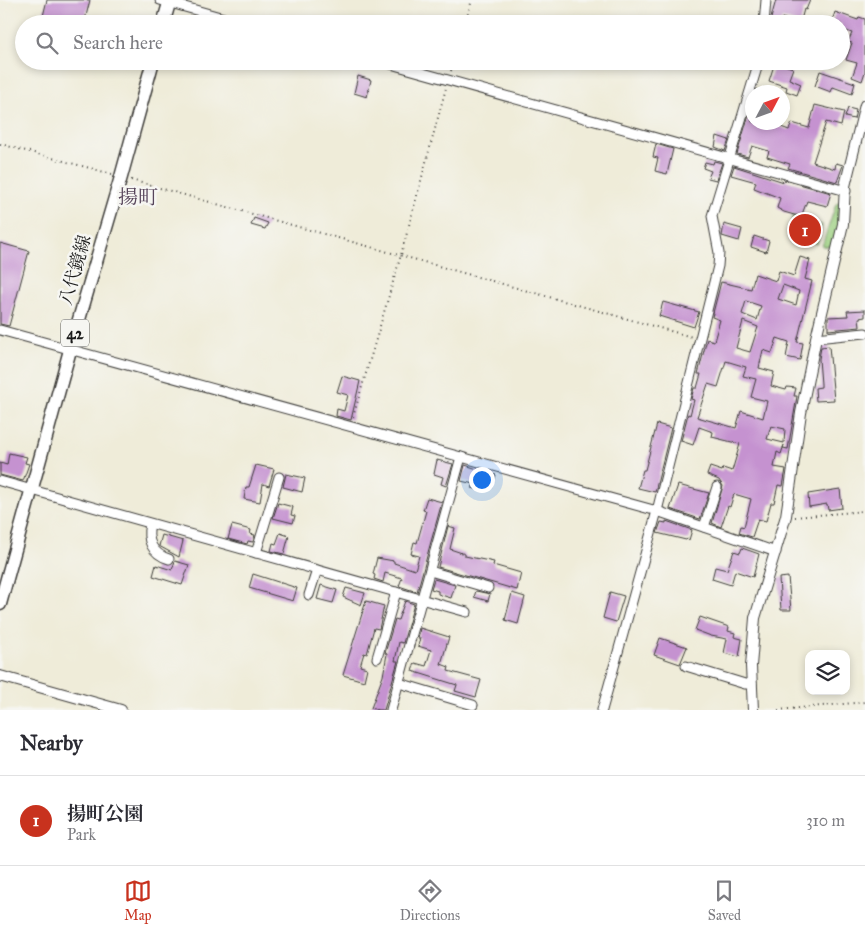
<!DOCTYPE html>
<html lang="en">
<head>
<meta charset="utf-8">
<style>
	body { margin:0; font-family:"IM FELL Great Primer","Noto Serif JP",serif; background:#f2f2f3; color:#2b2b33 }
	.controls { position:absolute; right:15px; bottom:15px; display:grid; overflow:hidden; border-radius:10px; box-shadow:0 2px 8px #0003 }
	.controls button { width:45px; height:45px; display:grid; place-items:center; padding:0; border:0; border-bottom:1px solid #e1e1e2; background:#fff; color:#2b2b33; font:25px sans-serif }
	.compass { position:absolute; left:745px; top:85px; width:45px; height:45px; border-radius:50%; background:#fff; box-shadow:0 2px 8px #0003; rotate:49deg }
	.you { position:absolute; left:481px; top:479px; width:18px; height:18px; margin:-12px; border:4px solid #fff; border-radius:50%; background:#1a73e8; box-shadow:0 0 0 8px #1a73e833 }
	.badge { display:grid; place-items:center; width:32px; height:32px; border-radius:50%; background:#c8321e; color:#fff; font-size:16px; font-weight:700 }
	.pin { position:absolute; translate:-50% -50%; border:2px solid #fff; box-shadow:0 1px 5px #0006 }
	.list { margin:0; padding:0; list-style:none }
	h2 { display:flex; justify-content:space-between; align-items:center; height:65px; margin:0; padding:0 20px; font-size:21px }
	h2 small { font-size:16px; font-weight:400; color:#7c7c81 }
	.list li { display:grid; grid-template-columns:32px 1fr auto; gap:15px; align-items:center; box-sizing:border-box; height:90px; padding:0 20px; border-top:1px solid #e1e1e2 }
	.list b { display:block; font-size:19px; white-space:nowrap }
	.list p { margin:0; font-size:16px; white-space:nowrap; color:#7c7c81 }
	.list em { font-size:16px; font-style:normal; color:#7c7c81 }
	.icon { flex:none; width:28px; height:28px; fill:none; stroke:currentColor; stroke-width:2; stroke-linecap:round; stroke-linejoin:round }
	.map { position:relative; flex:none; width:865px; height:710px; overflow:hidden }
	.search { position:absolute; background:#fff; box-shadow:0 2px 8px #0003; left:15px; right:15px; top:15px; height:55px; display:flex; align-items:center; gap:12px; box-sizing:border-box; padding:0 18px; border-radius:28px; color:#7c7c81; font-size:19px }
	.sheet { height:155px; background:#fff }
	nav { display:flex; justify-content:space-around; align-items:center; box-sizing:border-box; height:70px; border-top:1px solid #e1e1e2; background:#fff; font-size:14px; color:#7c7c81 }
	nav a { display:grid; justify-items:center; gap:2px }
	nav .on { color:#c8321e }
	.map>svg:first-child { display:block }
	.green { fill:#9bcf80; stroke:#5c764e }
	.building { fill:#c592d0; fill-rule:evenodd }
	.lines { fill:none; stroke-linecap:round; stroke-linejoin:round }
	.minor-casing { stroke:#3c3b38; stroke-width:11 }
	.tertiary-casing { stroke:#3c3b38; stroke-width:12 }
	.primary-casing { stroke:#3c3b38; stroke-width:15 }
	.path { stroke:#3c3b38; stroke-width:2; stroke-dasharray:1 4; stroke-linecap:butt }
	.minor { stroke:#fff; stroke-width:9 }
	.tertiary { stroke:#fff; stroke-width:10 }
	.primary { stroke:#fff; stroke-width:12 }
	.labels { text-anchor:middle; stroke-width:5; stroke-linejoin:round; paint-order:stroke }
	.shield { fill:#f6f6f2; stroke:#5d5d5c; stroke-width:1 }
	.shield-label { font-size:16px; font-weight:bold; fill:#1c1c1c }
	.street-label { font-size:18px; fill:#1c1c1c; stroke:#f6f6f2 }
	.quarter-label { font-size:20px; fill:#57455b; stroke:#f6f6f2 }
</style>
</head>
<body>
<div class="map">
<svg width="865" height="710" viewBox="0 0 865 710">
	<rect width="100%" height="100%" fill="#f6f6f2"/>
	<filter id="ink" filterUnits="userSpaceOnUse"><feTurbulence type="fractalNoise" baseFrequency=".02" numOctaves="2"/><feDisplacementMap in="SourceGraphic" scale="10" xChannelSelector="R" yChannelSelector="G"/><feConvolveMatrix kernelMatrix="1 2 1 2 8 2 1 2 1" color-interpolation-filters="sRGB"/></filter>
	<filter id="wash" filterUnits="userSpaceOnUse"><feTurbulence type="fractalNoise" baseFrequency=".0096" numOctaves="4" result="noise"/><feDisplacementMap in="SourceGraphic" scale="20" xChannelSelector="R" yChannelSelector="G"/><feGaussianBlur stdDeviation="1.12" result="paint"/><feColorMatrix in="noise" values="0 0 0 0 0 0 0 0 0 0 0 0 0 0 0 0 0 1.4 0 .05"/><feComposite in="paint" operator="in"/></filter>
	<g filter="url(#wash)">
		<rect width="100%" height="100%" fill="#efecd9"/>
		<!-- green -->
		<g class="green">
			<path d="M 838,203 L 840,203 L 840,223 L 834,247 L 822,246 L 836,204 Z"/>
			<path d="M 793,216 L 822,225 L 817,244 L 788,234 Z"/>
		</g>
		<g id="blocks">
			<!-- building -->
			<g class="building">
				<path d="M 47,0 L 90,0 L 84,24 L 41,24 Z"/>
				<path d="M 776,0 L 810,0 L 806,10 L 804,9 L 800,24 L 782,18 L 780,24 L 776,24 L 770,22 Z"/>
				<path d="M 835,12 L 858,20 L 859,17 L 865,19 L 865,72 L 862,81 L 852,77 L 857,63 L 846,60 L 852,43 L 848,42 L 852,33 L 841,29 L 841,24 L 831,24 Z"/>
				<path d="M 775,62 L 793,68 L 789,79 L 801,84 L 797,95 L 786,91 L 787,87 L 769,81 Z"/>
				<path d="M 820,71 L 855,83 L 852,94 L 833,87 L 831,92 L 815,86 Z"/>
				<path d="M 358,76 L 371,80 L 367,97 L 354,93 Z"/>
				<path d="M 752,104 L 752,122 L 768,122 L 789,130 L 792,123 L 809,128 L 815,105 L 844,112 L 841,126 L 826,122 L 813,162 L 835,169 L 836,163 L 843,165 L 837,182 L 788,168 L 790,164 L 767,157 L 769,151 L 752,146 L 748,157 L 737,154 Z"/>
				<path d="M 848,108 L 856,110 L 854,119 L 845,117 Z"/>
				<path d="M 717,136 L 729,140 L 725,151 L 715,147 Z"/>
				<path d="M 656,144 L 673,149 L 667,174 L 655,171 L 658,158 L 653,157 Z"/>
				<path d="M 714,161 L 722,163 L 716,180 L 708,178 L 711,171 L 703,168 L 705,162 L 713,164 Z"/>
				<path d="M 734,166 L 784,182 L 785,180 L 831,193 L 827,206 L 807,201 L 801,217 L 784,212 L 777,208 L 780,198 L 754,188 L 756,182 L 731,175 Z"/>
				<path d="M 254,218 L 268,223 L 265,229 L 251,225 Z"/>
				<path d="M 724,224 L 742,229 L 739,241 L 722,236 Z"/>
				<path d="M 754,236 L 769,241 L 766,252 L 751,247 Z"/>
				<path d="M 0,243 L 29,251 L 9,326 L 0,324 Z"/>
				<path d="M 800,257 L 810,260 L 805,279 L 812,281 L 797,342 L 803,343 L 800,360 L 786,357 L 789,342 L 777,338 L 772,353 L 763,350 L 759,368 L 774,372 L 771,386 L 786,390 L 787,387 L 796,388 L 794,396 L 797,396 L 788,449 L 783,448 L 784,445 L 781,454 L 777,452 L 774,467 L 786,469 L 783,486 L 778,485 L 774,503 L 771,503 L 766,521 L 758,519 L 752,537 L 739,533 L 741,526 L 744,527 L 751,499 L 734,494 L 730,507 L 728,506 L 721,527 L 712,523 L 723,486 L 719,480 L 707,475 L 710,467 L 722,471 L 723,468 L 732,471 L 740,444 L 712,437 L 713,432 L 699,427 L 693,445 L 681,441 L 688,414 L 690,415 L 694,400 L 691,399 L 694,388 L 697,388 L 701,374 L 698,374 L 707,339 L 714,341 L 720,320 L 712,317 L 721,282 L 751,289 L 755,274 L 776,281 L 779,271 L 794,276 ZM 783,285 L 799,291 L 796,305 L 778,299 ZM 746,301 L 761,306 L 757,320 L 742,314 ZM 743,321 L 758,327 L 750,352 L 736,348 ZM 726,361 L 746,367 L 743,376 L 756,379 L 751,397 L 767,401 L 763,418 L 741,411 L 736,428 L 697,417 L 708,384 L 718,387 ZM 771,426 L 785,429 L 784,443 L 767,439 Z"/>
				<path d="M 663,302 L 699,312 L 694,327 L 659,316 Z"/>
				<path d="M 865,310 L 865,317 L 859,318 L 860,327 L 828,330 L 828,317 L 848,316 L 847,311 Z"/>
				<path d="M 829,346 L 834,400 L 816,401 L 815,388 L 821,387 L 821,384 L 819,359 L 821,347 Z"/>
				<path d="M 342,376 L 360,381 L 351,420 L 336,416 L 337,409 L 344,411 L 348,395 L 337,392 Z"/>
				<path d="M 657,424 L 671,428 L 655,492 L 638,488 L 643,470 L 645,470 Z"/>
				<path d="M 9,453 L 27,457 L 25,463 L 29,464 L 23,481 L 0,475 L 0,463 L 7,465 Z"/>
				<path d="M 437,460 L 453,464 L 446,486 L 441,484 L 443,477 L 434,474 Z"/>
				<path d="M 256,465 L 274,469 L 269,486 L 263,484 L 260,502 L 244,499 L 246,487 L 249,487 Z"/>
				<path d="M 465,465 L 496,475 L 492,488 L 485,486 L 483,491 L 472,488 L 474,484 L 461,481 Z"/>
				<path d="M 286,474 L 305,478 L 302,492 L 283,487 Z"/>
				<path d="M 678,485 L 709,493 L 700,519 L 670,509 Z"/>
				<path d="M 840,489 L 842,508 L 828,510 L 827,504 L 809,507 L 808,494 Z"/>
				<path d="M 427,498 L 442,502 L 417,592 L 399,586 L 402,578 L 385,573 L 383,582 L 374,579 L 375,575 L 373,574 L 377,558 L 394,561 L 394,563 L 415,570 L 419,556 L 411,554 L 414,542 L 417,543 L 426,511 L 423,510 Z"/>
				<path d="M 278,503 L 293,507 L 291,515 L 295,516 L 293,523 L 273,518 Z"/>
				<path d="M 666,521 L 692,530 L 689,540 L 687,539 L 686,540 L 657,533 L 661,522 L 666,523 Z"/>
				<path d="M 232,525 L 251,530 L 250,534 L 255,535 L 253,542 L 248,541 L 247,544 L 228,539 Z"/>
				<path d="M 448,526 L 455,528 L 450,549 L 465,554 L 465,556 L 494,562 L 493,565 L 521,573 L 517,590 L 438,567 Z"/>
				<path d="M 280,533 L 289,536 L 284,554 L 271,551 L 273,543 L 276,544 Z"/>
				<path d="M 162,535 L 183,541 L 179,557 L 159,546 Z"/>
				<path d="M 742,548 L 759,554 L 753,577 L 735,571 L 731,585 L 712,579 L 715,567 L 727,570 L 734,551 L 740,553 Z"/>
				<path d="M 175,561 L 189,565 L 182,585 L 153,576 L 156,565 L 172,570 Z"/>
				<path d="M 253,574 L 297,588 L 293,601 L 249,588 Z"/>
				<path d="M 788,577 L 791,610 L 781,610 L 779,578 Z"/>
				<path d="M 434,579 L 455,585 L 451,598 L 438,594 L 438,591 L 431,589 Z"/>
				<path d="M 321,585 L 337,590 L 333,603 L 317,599 Z"/>
				<path d="M 346,588 L 365,593 L 361,605 L 343,597 Z"/>
				<path d="M 476,591 L 490,594 L 488,601 L 474,597 Z"/>
				<path d="M 610,592 L 624,596 L 616,622 L 603,618 Z"/>
				<path d="M 512,593 L 525,597 L 518,624 L 505,620 Z"/>
				<path d="M 366,601 L 384,606 L 379,629 L 374,628 L 367,654 L 364,653 L 360,666 L 367,668 L 364,681 L 343,675 Z"/>
				<path d="M 405,601 L 414,604 L 403,643 L 399,642 L 395,661 L 398,661 L 384,710 L 378,710 L 371,708 L 383,676 L 387,654 L 385,653 L 395,619 L 398,620 Z"/>
				<path d="M 700,617 L 729,627 L 728,631 L 735,633 L 734,637 L 742,639 L 739,657 L 724,653 L 727,639 L 711,636 L 695,630 Z"/>
				<path d="M 420,628 L 449,637 L 441,664 L 449,667 L 448,671 L 481,680 L 476,697 L 455,691 L 457,685 L 412,671 L 415,663 L 426,666 L 431,650 L 418,646 L 420,638 L 418,638 Z"/>
				<path d="M 660,638 L 687,647 L 680,664 L 654,655 Z"/>
			</g>
		</g>
	</g>
	<g filter="url(#ink)">
		<use href="#blocks" fill-opacity="0" stroke="#3c3b38" stroke-width="1"/>
		<g class="lines">
			<!-- minor casing -->
			<g class="minor-casing">
				<g id="minor">
					<path d="M 160,0 L 245,24"/>
					<path d="M 764,24 L 766,0"/>
					<path d="M 380,61 L 846,191"/>
					<path d="M 0,330 L 657,511 L 776,552"/>
					<path d="M 816,338 L 865,333"/>
					<path d="M 0,481 L 467,612"/>
					<path d="M 150,524 C 146,540 152,554 169,559"/>
					<path d="M 704,527 L 717,487"/>
					<path d="M 256,553 L 279,477"/>
					<path d="M 430,571 L 488,588"/>
					<path d="M 309,595 L 317,570"/>
					<path d="M 377,658 L 396,592"/>
					<path d="M 686,666 L 745,684 L 752,684"/>
					<path d="M 399,683 L 473,705"/>
					<path d="M 391,710 L 461,457"/>
					<path d="M 602,710 L 657,511 L 718,266 L 719,253 L 712,216 L 759,61"/>
				</g>
			</g>
			<!-- tertiary casing -->
			<g class="tertiary-casing">
				<g id="tertiary">
					<path d="M 0,676 L 121,710"/>
					<path d="M 753,710 L 751,666 L 755,618 L 786,516 L 801,413 L 816,338 L 843,224 L 845,186 L 865,105"/>
				</g>
			</g>
			<!-- primary casing -->
			<g class="primary-casing">
				<g id="primary">
					<path d="M 163,24 L 170,0"/>
					<path d="M 0,604 L 70,350 L 121,177 L 153,61"/>
				</g>
			</g>
			<!-- path -->
			<g class="path">
				<path d="M 465,24 L 472,0"/>
				<path d="M 451,71 L 454,61"/>
				<path d="M 0,144 L 112,174"/>
				<path d="M 131,180 L 692,337"/>
				<path d="M 353,417 L 401,255 L 446,88"/>
				<path d="M 795,517 L 865,511"/>
				<path d="M 778,710 L 865,702"/>
			</g>
			<!-- minor -->
			<use href="#minor" class="minor"/>
			<!-- tertiary -->
			<use href="#tertiary" class="tertiary"/>
			<!-- primary -->
			<use href="#primary" class="primary"/>
		</g>
	</g>
	<g class="labels">
		<!-- shield labels -->
		<rect class="shield" x="61" y="319.5" width="28" height="27" rx="4"/>
		<g class="shield-label">
			<text x="75" y="339">42</text>
		</g>
		<!-- street labels -->
		<g class="street-label">
			<text transform="translate(75 270) rotate(-74)" y="6">八代鏡線</text>
		</g>
		<!-- quarter labels -->
		<g class="quarter-label">
			<text x="138" y="204">揚町</text>
		</g>
	</g>
</svg>
<div class="controls">
<button><svg class="icon" aria-label="layers" viewBox="0 0 24 24"><path d="M12 4l9 5-9 5-9-5zM3 14l9 5 9-5"/></svg></button>
</div>
<svg class="compass" viewBox="-18 -18 36 36"><path d="M0-13l5 13h-10z" fill="#e53935"/><path d="M0 13l5-13h-10z" fill="#7c7c81"/></svg>
<div class="you"></div>
<div class="pin badge" style="left:805px;top:230px">1</div>
<div class="search"><svg class="icon" aria-label="search" viewBox="0 0 24 24"><circle cx="10" cy="10" r="6"/><path d="M15 15l6 6"/></svg>Search here</div>
</div>
<section class="sheet">
<h2>Nearby<small></small></h2>
<ul class="list">
<li><span class="badge">1</span><div><b>揚町公園</b><p>Park</p></div><em>310 m</em></li>
</ul>
</section>
<nav>
<a class="on"><svg class="icon" aria-label="map" viewBox="0 0 24 24"><path d="M3 6l6-2 6 2 6-2v14l-6 2-6-2-6 2zM9 4v14M15 6v14"/></svg>Map</a>
<a><svg class="icon" aria-label="directions" viewBox="0 0 24 24"><path d="M12 3l9 9-9 9-9-9zM9 14v-3h6M13 9l2 2-2 2"/></svg>Directions</a>
<a><svg class="icon" aria-label="saved" viewBox="0 0 24 24"><path d="M7 4h10v16l-5-4-5 4z"/></svg>Saved</a>
</nav>
</body>
</html>
